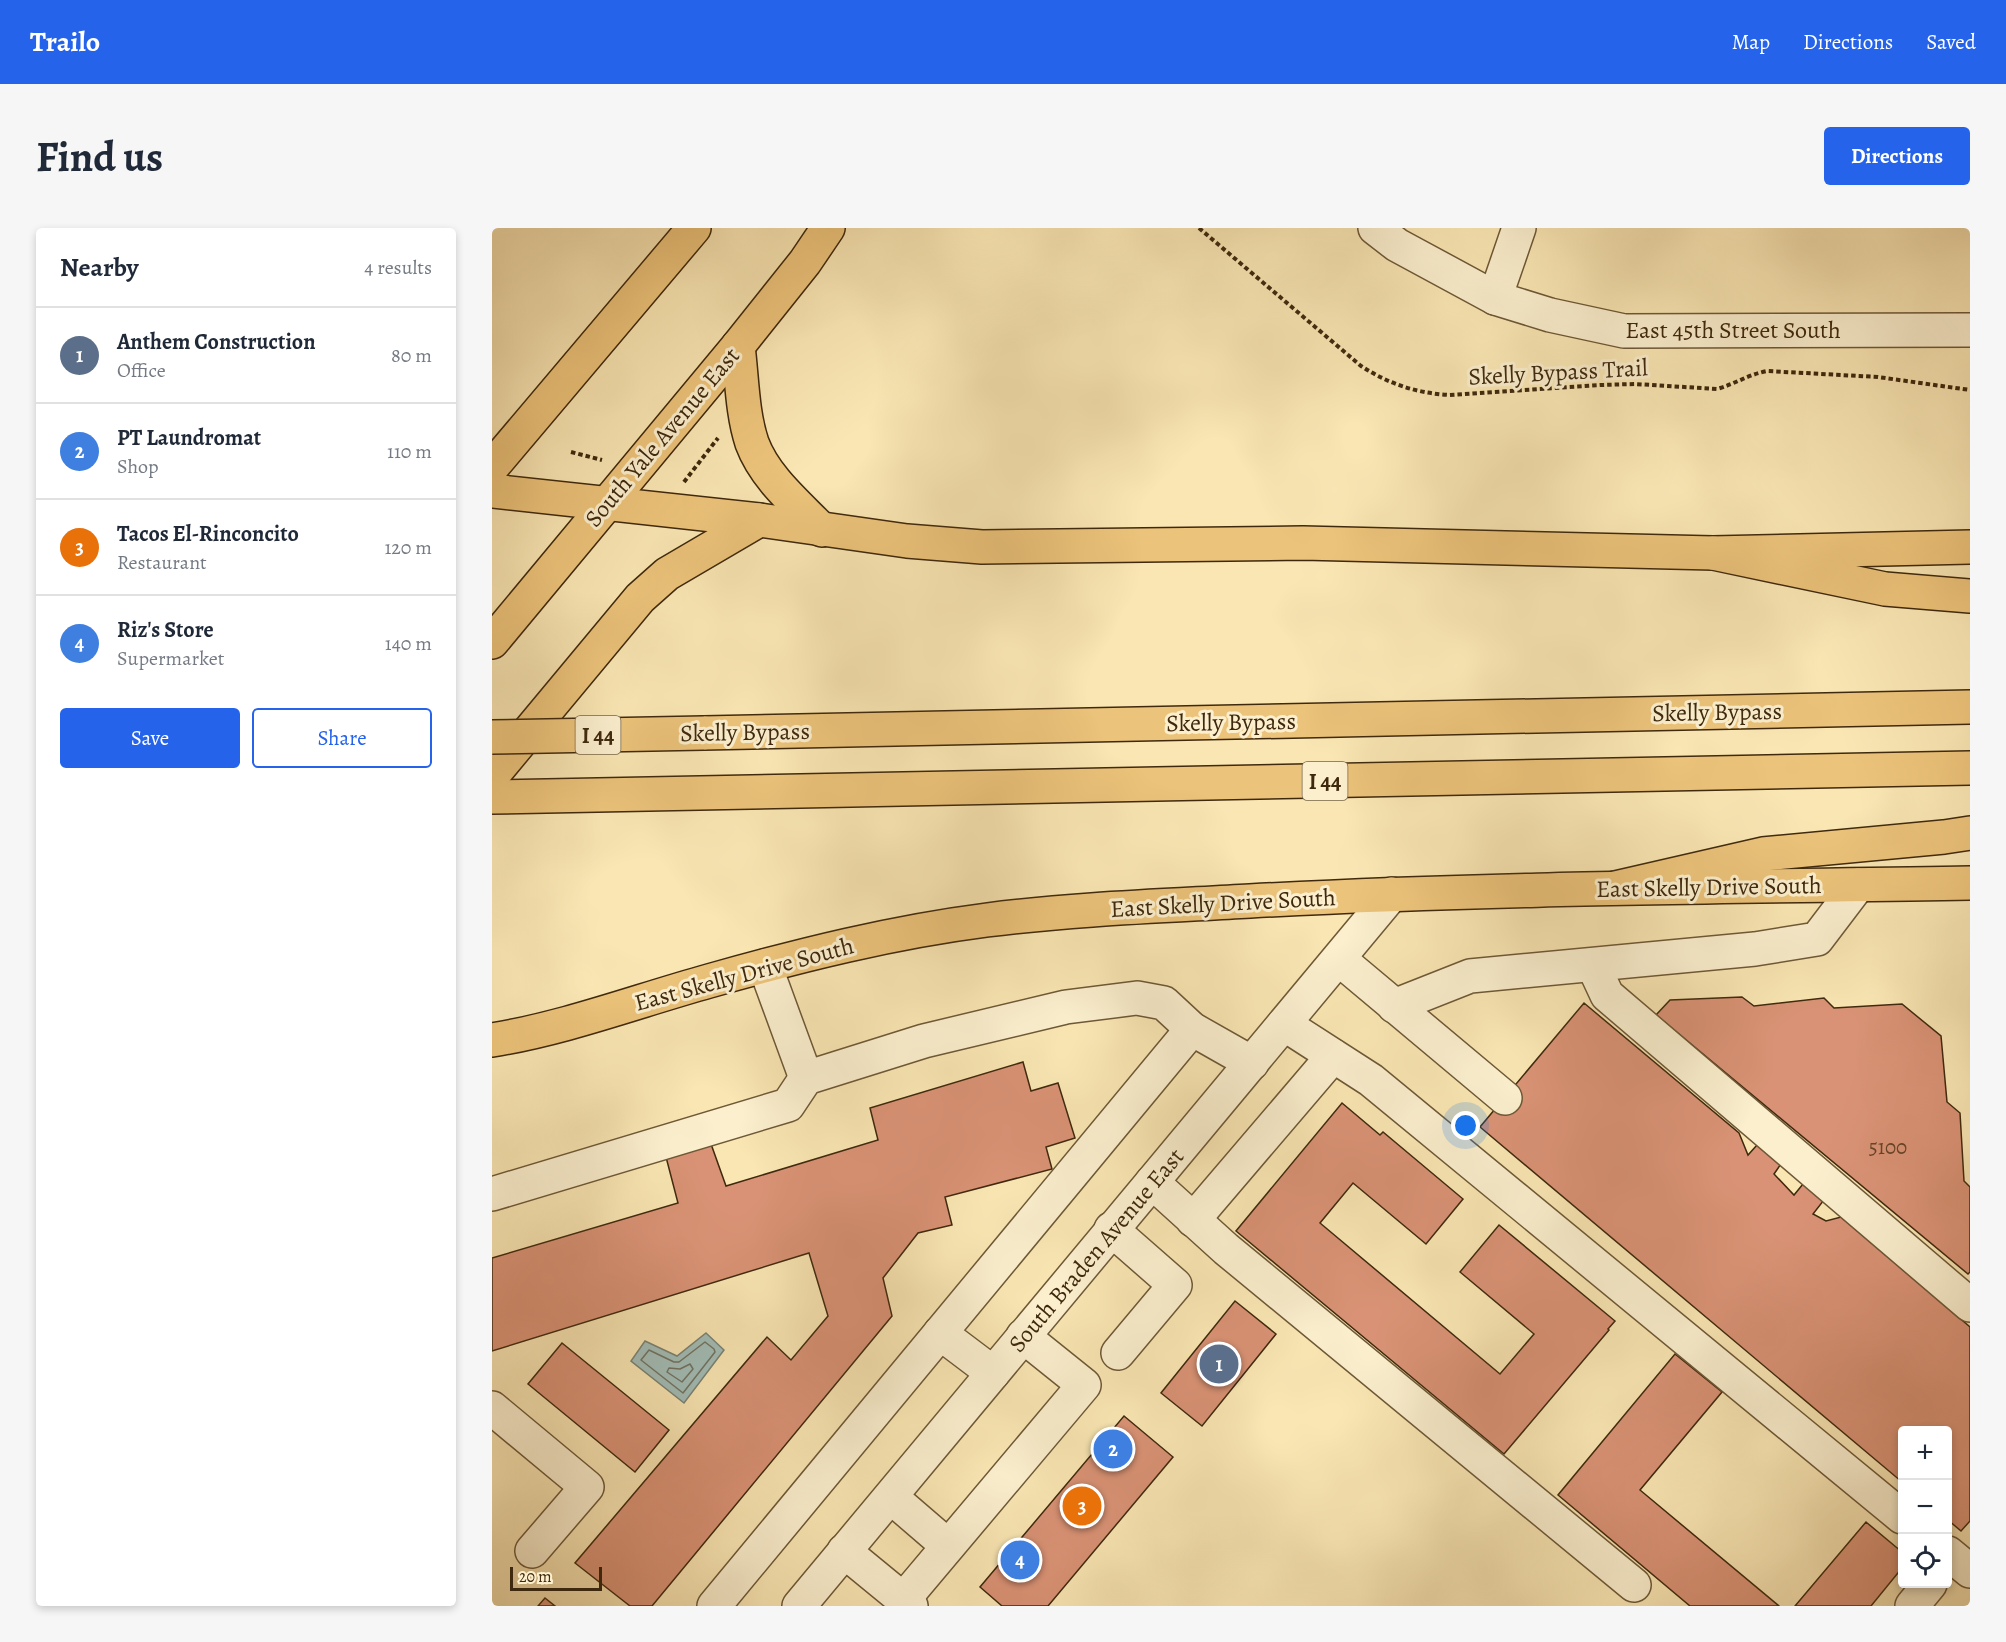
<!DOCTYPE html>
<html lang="en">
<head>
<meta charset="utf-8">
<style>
	body { margin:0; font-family:Alegreya,serif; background:#f6f6f7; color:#1f2937 }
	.controls { position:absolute; right:18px; bottom:18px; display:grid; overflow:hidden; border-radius:6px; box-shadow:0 3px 9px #0003 }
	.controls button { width:54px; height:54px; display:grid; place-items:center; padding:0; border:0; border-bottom:2px solid #e0e1e3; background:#fff; color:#1f2937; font:30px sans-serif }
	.scale { position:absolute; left:18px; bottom:15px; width:92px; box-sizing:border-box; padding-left:6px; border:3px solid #3f290e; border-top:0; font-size:16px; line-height:21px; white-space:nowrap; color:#3f290e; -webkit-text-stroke:4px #fbefce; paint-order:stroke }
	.you { position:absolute; left:974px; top:898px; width:21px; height:21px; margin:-15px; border:4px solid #fff; border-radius:50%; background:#1a73e8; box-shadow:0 0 0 9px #1a73e833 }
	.badge { display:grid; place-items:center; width:39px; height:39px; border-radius:50%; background:#2563eb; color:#fff; font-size:20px; font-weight:700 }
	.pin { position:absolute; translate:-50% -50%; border:3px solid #fff; box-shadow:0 2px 6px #0006 }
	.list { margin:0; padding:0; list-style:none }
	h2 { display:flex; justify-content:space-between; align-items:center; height:78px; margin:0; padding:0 24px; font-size:26px }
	h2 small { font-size:20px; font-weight:400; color:#747a83 }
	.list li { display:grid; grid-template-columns:39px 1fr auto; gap:18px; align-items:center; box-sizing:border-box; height:96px; padding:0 24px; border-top:2px solid #e0e1e3 }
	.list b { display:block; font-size:22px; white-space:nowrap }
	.list p { margin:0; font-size:20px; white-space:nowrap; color:#747a83 }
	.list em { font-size:20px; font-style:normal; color:#747a83 }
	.actions { display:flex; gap:12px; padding:18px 24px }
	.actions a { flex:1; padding:14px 0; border:2px solid #2563eb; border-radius:6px; text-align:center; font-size:21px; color:#2563eb }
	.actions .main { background:#2563eb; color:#fff }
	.icon { flex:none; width:33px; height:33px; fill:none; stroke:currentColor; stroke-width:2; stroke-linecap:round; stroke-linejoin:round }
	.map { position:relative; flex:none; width:1478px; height:1378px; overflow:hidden; border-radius:6px }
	header { display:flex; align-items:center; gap:36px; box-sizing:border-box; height:84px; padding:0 30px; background:#2563eb; color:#fff }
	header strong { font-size:28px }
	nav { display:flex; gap:33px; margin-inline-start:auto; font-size:21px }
	.intro { display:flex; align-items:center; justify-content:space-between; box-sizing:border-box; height:144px; padding:0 36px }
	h1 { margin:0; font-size:42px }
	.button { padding:15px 27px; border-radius:6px; background:#2563eb; color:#fff; font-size:21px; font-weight:700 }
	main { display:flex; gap:36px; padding:0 36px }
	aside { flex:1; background:#fff; border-radius:6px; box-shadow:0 3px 9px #0003 }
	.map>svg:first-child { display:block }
	.water { fill:#a2bdb7; stroke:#7a8273; stroke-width:1.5 }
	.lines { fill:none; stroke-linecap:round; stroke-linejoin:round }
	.shore { stroke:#707362; stroke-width:1.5 }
	.building { fill:#d99275; stroke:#3f290e; stroke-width:1.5 }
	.minor-casing { stroke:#6e5837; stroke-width:36 }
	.major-casing { stroke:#3f290e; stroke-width:36 }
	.highway-casing { stroke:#3f290e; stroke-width:36 }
	.path { stroke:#3f290e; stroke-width:4; stroke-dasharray:4.5 3; stroke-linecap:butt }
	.minor { stroke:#fbefce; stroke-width:33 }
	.major { stroke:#ecc37a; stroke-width:33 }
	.highway { stroke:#ecc37a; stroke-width:33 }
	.highway-bridge-casing { stroke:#3f290e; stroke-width:36; stroke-linecap:butt }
	.highway-bridge { stroke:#ecc37a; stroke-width:33 }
	.labels { text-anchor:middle; stroke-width:6; stroke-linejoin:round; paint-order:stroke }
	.number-label { font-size:21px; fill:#664328 }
	.shield { fill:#fbefce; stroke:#776448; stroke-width:1.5 }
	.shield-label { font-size:22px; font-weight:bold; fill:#3f290e }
	.street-label { font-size:24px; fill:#3f290e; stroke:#fbefce }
</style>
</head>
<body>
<header>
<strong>Trailo</strong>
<nav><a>Map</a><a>Directions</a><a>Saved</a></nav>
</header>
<div class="intro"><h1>Find us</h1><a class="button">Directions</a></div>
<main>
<aside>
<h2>Nearby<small>4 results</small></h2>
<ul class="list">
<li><span class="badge" style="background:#5c6f8a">1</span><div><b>Anthem Construction</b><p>Office</p></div><em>80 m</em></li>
<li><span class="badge" style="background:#3f7fe0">2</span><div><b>PT Laundromat</b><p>Shop</p></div><em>110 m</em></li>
<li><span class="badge" style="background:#e8710a">3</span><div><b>Tacos El-Rinconcito</b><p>Restaurant</p></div><em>120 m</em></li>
<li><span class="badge" style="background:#3f7fe0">4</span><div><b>Riz's Store</b><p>Supermarket</p></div><em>140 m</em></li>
</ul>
<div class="actions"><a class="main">Save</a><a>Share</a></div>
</aside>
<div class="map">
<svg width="1478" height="1378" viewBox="0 0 1478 1378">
	<rect width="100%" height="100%" fill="#f9e6b3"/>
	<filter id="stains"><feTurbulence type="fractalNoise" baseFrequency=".00333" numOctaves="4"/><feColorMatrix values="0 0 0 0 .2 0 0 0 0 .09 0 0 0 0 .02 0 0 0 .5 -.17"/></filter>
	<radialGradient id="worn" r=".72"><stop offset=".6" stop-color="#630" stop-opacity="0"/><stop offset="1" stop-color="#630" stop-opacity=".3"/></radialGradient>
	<!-- water -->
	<path class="water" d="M 214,1105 L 232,1122 L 192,1175 L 139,1133 L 153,1113 L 185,1128 Z"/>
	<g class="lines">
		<!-- shore -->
		<g class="shore">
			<path d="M 213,1114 L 222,1121 L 223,1124 L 191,1165 L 149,1132 L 157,1122 L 182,1134 L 187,1134 Z"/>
			<path d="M 198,1136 L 201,1141 L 190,1154 L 175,1144 L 177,1140 L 188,1141 Z"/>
		</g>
	</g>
	<!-- building -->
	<g class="building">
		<path d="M 1250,769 L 1262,778 L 1332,770 L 1342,780 L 1410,776 L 1449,808 L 1455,874 L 1468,885 L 1472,953 L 1478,959 L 1478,1044 L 1476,1046 L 1164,787 L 1178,772 Z"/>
		<path d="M 1092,775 L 1247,905 L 1256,927 L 1265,917 L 1289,936 L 1282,946 L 1302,967 L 1311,956 L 1332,972 L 1321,986 L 1334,993 L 1349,989 L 1478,1099 L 1478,1293 L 1469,1303 L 1456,1292 L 1456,1202 L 1410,1202 L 1410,1254 L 988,899 Z"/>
		<path d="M 531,834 L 539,863 L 566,855 L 583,910 L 554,919 L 560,941 L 453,969 L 460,997 L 426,1005 L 391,1050 L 400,1088 L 160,1378 L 138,1378 L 83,1335 L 275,1109 L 299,1132 L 336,1088 L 317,1025 L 0,1123 L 0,1030 L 186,975 L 174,929 L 219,916 L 234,958 L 386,912 L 378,880 Z"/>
		<path d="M 850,875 L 888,907 L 891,904 L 971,971 L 934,1016 L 861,955 L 828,995 L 1008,1146 L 1042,1106 L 968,1044 L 1007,997 L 1123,1093 L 1116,1101 L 1117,1102 L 1012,1226 L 744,1003 Z"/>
		<path d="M 743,1073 L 784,1106 L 710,1198 L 669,1165 Z"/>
		<path d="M 70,1115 L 177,1202 L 143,1244 L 36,1156 Z"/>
		<path d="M 1183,1126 L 1230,1164 L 1148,1262 L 1287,1378 L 1198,1378 L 1066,1267 Z"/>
		<path d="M 632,1188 L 681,1229 L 556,1378 L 510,1378 L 488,1359 Z"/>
		<path d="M 1374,1294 L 1410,1324 L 1410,1340 L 1379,1378 L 1303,1378 Z"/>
		<path d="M 53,1370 L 63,1378 L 46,1378 Z"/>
	</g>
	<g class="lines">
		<!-- minor casing -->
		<g class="minor-casing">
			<g id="minor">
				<path d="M 883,0 L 905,17 L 1003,70 L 1058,87 L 1132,103 L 1478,102"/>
				<path d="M 1003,70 L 1027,0"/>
				<path d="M 847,731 L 1013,870"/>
				<path d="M 1101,737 L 1115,767 L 1478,1077"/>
				<path d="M 273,738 L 314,850"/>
				<path d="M 902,778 L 978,748 L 1263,721 L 1325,711 L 1366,657"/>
				<path d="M 792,796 L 879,852 L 1410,1289"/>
				<path d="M 660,954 L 734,1021 L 1142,1357"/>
				<path d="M 0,966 L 296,877 L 314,850 L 432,813 L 574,779 L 645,770 L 672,775 L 700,801 L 760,835"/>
				<path d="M 701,992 L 841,828"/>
				<path d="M 619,1001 L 683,1057 L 626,1125"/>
				<path d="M 448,1105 L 501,1145"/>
				<path d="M 0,1180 L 95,1259 L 40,1323"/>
				<path d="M 399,1269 L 456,1318"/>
				<path d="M 352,1323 L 419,1378"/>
				<path d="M 1456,1325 L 1478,1343"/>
				<path d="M 411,1372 L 592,1157 L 531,1108"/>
				<path d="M 222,1378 L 700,801"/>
				<path d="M 307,1378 L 900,666"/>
				<path d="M 1420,1378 L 1438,1356"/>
			</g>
		</g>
		<!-- major casing -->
		<g class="major-casing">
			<g id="major">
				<path d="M 246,118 C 250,150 250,185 260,215 C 273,250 305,276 330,302"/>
				<path d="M 0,239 L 202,0"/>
				<path d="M 0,263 L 267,292 L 415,313 L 490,319 L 811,315 L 1221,325 L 1478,319"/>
				<path d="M 0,414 L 246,118 L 313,34 L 336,0"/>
				<path d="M 0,548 L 148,370 L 175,346 L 267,292"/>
				<path d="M 0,812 C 74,800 145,773 217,753 C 309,727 401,704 495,692 C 582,681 670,678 758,673 C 997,660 1238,659 1478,655"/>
			</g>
		</g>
		<!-- highway casing -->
		<g class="highway-casing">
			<g id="highway">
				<path d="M 1221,325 L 1393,361 L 1478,368"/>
				<path d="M 212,505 L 1478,479"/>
				<path d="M 0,569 L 1478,540"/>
				<path d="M 1123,660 L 1271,626 L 1452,609 L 1478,605"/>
			</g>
		</g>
		<!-- path -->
		<g class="path">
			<path d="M 707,0 L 869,138 C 897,156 924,165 957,167 L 1108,157 L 1143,156 L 1225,161 C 1243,156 1255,147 1275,143 L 1386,149 L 1478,162"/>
			<path d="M 79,224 L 110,232"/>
			<path d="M 192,254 L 226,210"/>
		</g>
		<!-- minor -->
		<use href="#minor" class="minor"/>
		<!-- major -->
		<use href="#major" class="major"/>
		<!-- highway -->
		<use href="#highway" class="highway"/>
		<!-- highway-bridge casing -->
		<g class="highway-bridge-casing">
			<path id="highway-bridge" d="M 0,509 L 212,505"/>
		</g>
		<!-- highway-bridge -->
		<use href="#highway-bridge" class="highway-bridge"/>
	</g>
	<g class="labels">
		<!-- number labels -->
		<g class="number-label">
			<text x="1396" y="926">5100</text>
		</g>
		<!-- shield labels -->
		<g class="shield">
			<rect x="83.5" y="488" width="45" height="38" rx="4.5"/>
			<rect x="810.5" y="534" width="45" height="38" rx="4.5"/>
		</g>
		<g class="shield-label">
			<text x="106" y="515">I 44</text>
			<text x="833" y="561">I 44</text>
		</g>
		<!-- street labels -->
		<g class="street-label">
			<text x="1241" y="110">East 45th Street South</text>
			<text transform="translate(1066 144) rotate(-3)" y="8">Skelly Bypass Trail</text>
			<text transform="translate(170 209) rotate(-50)" y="8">South Yale Avenue East</text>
			<text transform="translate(1225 484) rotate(-1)" y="8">Skelly Bypass</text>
			<text transform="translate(739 494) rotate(-1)" y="8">Skelly Bypass</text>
			<text transform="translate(253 504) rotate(-1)" y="8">Skelly Bypass</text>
			<text transform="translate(1217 659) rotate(-1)" y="8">East Skelly Drive South</text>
			<text transform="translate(731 675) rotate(-3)" y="8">East Skelly Drive South</text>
			<text transform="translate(252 746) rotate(-15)" y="8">East Skelly Drive South</text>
			<text transform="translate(604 1022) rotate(-50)" y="8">South Braden Avenue East</text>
		</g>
	</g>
	<rect width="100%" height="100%" filter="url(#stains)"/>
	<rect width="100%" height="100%" fill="url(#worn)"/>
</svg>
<div class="controls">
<button>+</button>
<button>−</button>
<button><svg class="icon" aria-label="locate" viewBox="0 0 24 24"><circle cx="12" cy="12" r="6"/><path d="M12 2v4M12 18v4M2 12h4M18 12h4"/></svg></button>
</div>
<div class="scale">20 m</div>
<div class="you"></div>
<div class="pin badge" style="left:727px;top:1136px;background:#5c6f8a">1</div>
<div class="pin badge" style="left:621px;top:1221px;background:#3f7fe0">2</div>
<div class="pin badge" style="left:590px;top:1278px;background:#e8710a">3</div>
<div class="pin badge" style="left:528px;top:1332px;background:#3f7fe0">4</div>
</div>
</main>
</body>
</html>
